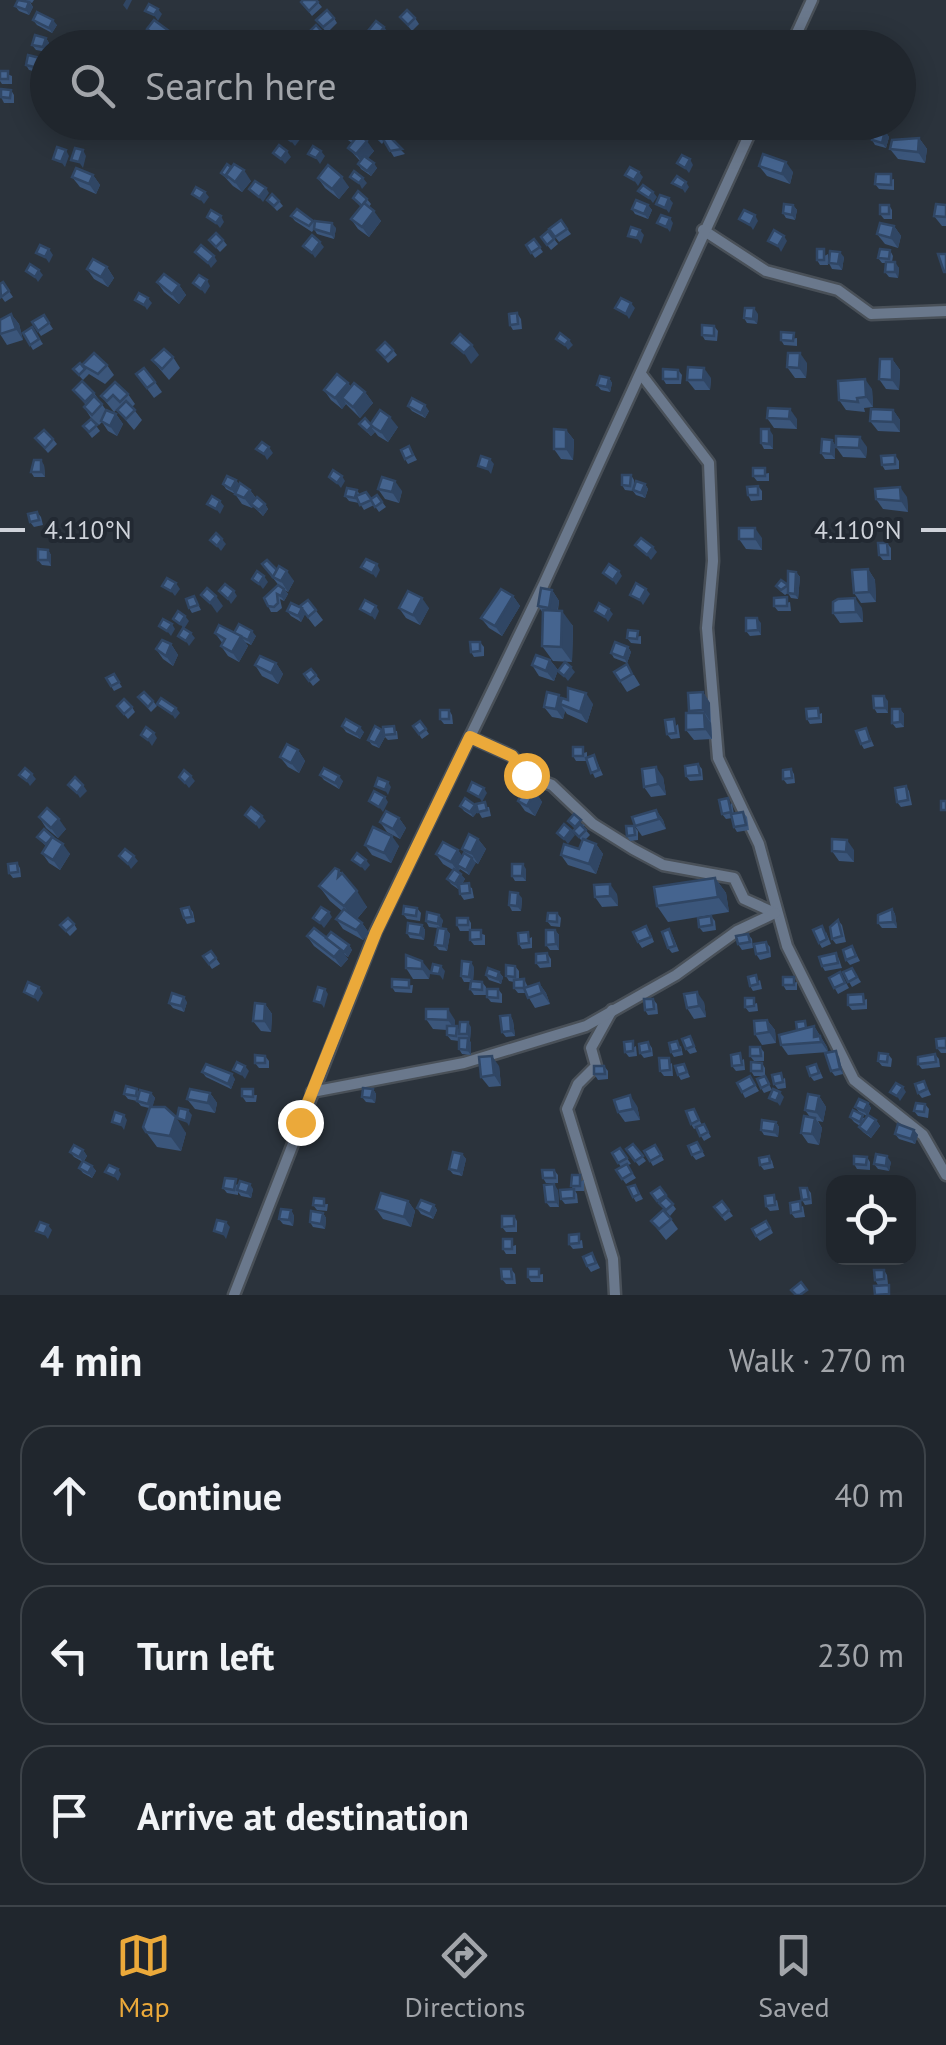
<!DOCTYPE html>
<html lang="en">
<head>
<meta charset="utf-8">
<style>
	body { margin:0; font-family:"PT Sans",sans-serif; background:#2d3239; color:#f1f3f6 }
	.controls { position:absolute; right:30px; bottom:30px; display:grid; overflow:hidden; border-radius:20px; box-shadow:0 5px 25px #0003 }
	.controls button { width:90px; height:90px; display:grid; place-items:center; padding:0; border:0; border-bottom:2px solid #3d4349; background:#20262d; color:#f1f3f6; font:50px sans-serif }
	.stop { position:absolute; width:30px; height:30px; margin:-22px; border:8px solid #eba93a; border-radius:50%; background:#fff }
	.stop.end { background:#eba93a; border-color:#fff; box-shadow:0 2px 10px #0008 }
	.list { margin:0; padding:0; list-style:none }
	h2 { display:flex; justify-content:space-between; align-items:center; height:130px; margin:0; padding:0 40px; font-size:42px }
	h2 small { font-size:32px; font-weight:400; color:#a2a5aa }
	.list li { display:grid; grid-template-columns:65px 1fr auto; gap:30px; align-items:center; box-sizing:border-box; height:140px; margin:0 20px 20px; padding:0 20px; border:2px solid #3d4349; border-radius:30px }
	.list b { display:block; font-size:38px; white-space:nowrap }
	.list em { font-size:32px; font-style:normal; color:#a2a5aa }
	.icon { flex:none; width:55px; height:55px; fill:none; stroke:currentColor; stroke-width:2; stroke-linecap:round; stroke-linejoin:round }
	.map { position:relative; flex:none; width:946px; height:1295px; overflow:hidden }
	.search { position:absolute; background:#20262d; box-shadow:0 5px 25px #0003; left:30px; right:30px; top:30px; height:110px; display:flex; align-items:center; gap:25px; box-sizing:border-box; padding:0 35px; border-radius:55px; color:#a2a5aa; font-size:38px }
	.sheet { height:610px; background:#20262d }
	nav { display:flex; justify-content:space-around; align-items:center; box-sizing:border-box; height:140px; border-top:2px solid #3d4349; background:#20262d; font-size:28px; color:#a2a5aa }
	nav a { display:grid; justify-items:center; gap:5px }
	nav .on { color:#eba93a }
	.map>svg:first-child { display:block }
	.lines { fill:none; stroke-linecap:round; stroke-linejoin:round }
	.minor-casing { stroke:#495058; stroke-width:15 }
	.minor { stroke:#6a788c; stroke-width:10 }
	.wall { fill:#3b567b }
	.shaded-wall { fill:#304664 }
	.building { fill:#45648f; stroke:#304664; stroke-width:2.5 }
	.route { stroke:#eba93a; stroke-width:12 }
	.ticks { fill:none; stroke:#cfd3da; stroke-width:4 }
	.ticks-label { font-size:25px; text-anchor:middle; fill:#cfd3da; stroke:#222932; stroke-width:8; stroke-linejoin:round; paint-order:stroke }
</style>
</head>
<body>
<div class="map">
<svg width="946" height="1295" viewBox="0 0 946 1295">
	<rect width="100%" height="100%" fill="#2b333c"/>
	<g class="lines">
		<!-- minor casing -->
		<g class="minor-casing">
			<g id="minor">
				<path d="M 790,48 L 812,0"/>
				<path d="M 703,230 L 766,271 L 838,290 L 871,314 L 946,311"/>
				<path d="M 641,374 L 709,463 L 713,561 L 707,628 L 718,758 L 759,844 L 787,946 L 854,1080 L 923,1135 L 946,1175"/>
				<path d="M 470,737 L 512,756 L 526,775 L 552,785 L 593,824 L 633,849 L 663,865 L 734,878 L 744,899 L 775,913"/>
				<path d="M 612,1010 L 591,1048 L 596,1066 L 578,1084 L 567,1109 L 613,1259 L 615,1295"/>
				<path d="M 312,1092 L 464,1063 L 586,1026 L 676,975 L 737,931 L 775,913"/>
				<path d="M 234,1295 L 376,931 L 543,586 L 755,122"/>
			</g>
		</g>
		<!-- minor -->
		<use href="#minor" class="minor"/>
	</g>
	<!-- wall -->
	<g class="wall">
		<path d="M 26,0 L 34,0 L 32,3 L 30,2 L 33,7 L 29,15 L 19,11 L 15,6 Z"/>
		<path d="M 316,0 L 322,7 L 312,16 L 301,2 Z"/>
		<path d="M 400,17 L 415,18 L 419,24 L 412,31 Z"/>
		<path d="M 334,18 L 337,23 L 327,33 L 316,20 Z"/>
		<path d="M 33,20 L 57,25 L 52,33 L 37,25 Z"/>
		<path d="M 147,29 L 169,31 L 176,41 L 172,48 L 165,48 L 154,40 Z"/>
		<path d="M 310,31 L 327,37 L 331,42 L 325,47 Z"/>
		<path d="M 46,38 L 49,43 L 47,52 L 36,50 L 32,45 Z"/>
		<path d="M 40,58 L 44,63 L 41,73 L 29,70 L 26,65 Z"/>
		<path d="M 0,71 L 12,76 L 12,84 L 2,84 L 0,81 Z"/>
		<path d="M 11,90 L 14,95 L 14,103 L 4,103 L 1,97 Z"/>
		<path d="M 334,122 L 368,122 L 366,125 L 370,130 L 363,138 L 374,151 L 368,158 L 377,168 L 371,176 L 361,169 L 358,164 L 360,161 L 348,148 L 352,143 L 340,134 Z"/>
		<path d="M 607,122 L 622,122 L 620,136 L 610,134 L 606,129 Z"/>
		<path d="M 633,126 L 636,131 L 635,139 L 625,138 L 621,133 Z"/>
		<path d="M 885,131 L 889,137 L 886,148 L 875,145 L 872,140 Z"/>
		<path d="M 370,132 L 383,132 L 405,154 L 394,157 L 384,141 L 382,144 Z"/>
		<path d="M 919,138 L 927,149 L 925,163 L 898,159 L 890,149 Z"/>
		<path d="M 759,166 L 793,172 L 790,184 L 767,176 Z"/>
		<path d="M 221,173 L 251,181 L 242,192 L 233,186 Z"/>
		<path d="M 93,175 L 100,185 L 96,194 L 80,187 L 72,177 Z"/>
		<path d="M 318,178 L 349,187 L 339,199 L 325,188 Z"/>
		<path d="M 894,179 L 894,190 L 879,189 L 875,184 Z"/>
		<path d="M 353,198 L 367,199 L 371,204 L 369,207 L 381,221 L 369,237 L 358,229 L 351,219 L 361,207 Z"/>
		<path d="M 267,200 L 279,201 L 283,206 L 277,211 Z"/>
		<path d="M 648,205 L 652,210 L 648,219 L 635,214 L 632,209 Z"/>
		<path d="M 793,205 L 797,210 L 795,220 L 786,218 L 783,213 Z"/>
		<path d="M 889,205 L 892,210 L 892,219 L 884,219 L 880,214 Z"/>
		<path d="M 946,205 L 946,226 L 942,226 L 934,216 Z"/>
		<path d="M 291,216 L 336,228 L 334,239 L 317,234 L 314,229 L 312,232 L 295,221 Z"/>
		<path d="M 561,220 L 571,234 L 559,242 L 549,229 Z"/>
		<path d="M 894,226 L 901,236 L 898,248 L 885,244 L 877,234 Z"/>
		<path d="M 548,231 L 558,244 L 551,250 L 541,237 Z"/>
		<path d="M 534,239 L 543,252 L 535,258 L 526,245 Z"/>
		<path d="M 209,240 L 223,240 L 227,245 L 220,252 Z"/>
		<path d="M 890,250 L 893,256 L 892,262 L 899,268 L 898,278 L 889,277 L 885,272 L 886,263 L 882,263 L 878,258 Z"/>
		<path d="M 828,254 L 828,265 L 820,265 L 817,260 Z"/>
		<path d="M 844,257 L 842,270 L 832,269 L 829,263 Z"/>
		<path d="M 107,267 L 114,278 L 108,287 L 94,279 L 87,269 Z"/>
		<path d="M 3,282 L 13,297 L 5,302 L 0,295 Z"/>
		<path d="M 157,282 L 179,285 L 186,295 L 179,304 L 164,292 Z"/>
		<path d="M 517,313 L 521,319 L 522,329 L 513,330 L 510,325 Z"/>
		<path d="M 11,314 L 19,324 L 23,340 L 7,345 L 0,334 Z"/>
		<path d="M 758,314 L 757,324 L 747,323 L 744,318 Z"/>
		<path d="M 44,315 L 53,329 L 41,336 L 32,322 Z"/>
		<path d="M 714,326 L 718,331 L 717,341 L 705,340 L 702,335 Z"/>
		<path d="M 32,327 L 43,344 L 33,350 L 23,333 Z"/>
		<path d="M 797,338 L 797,346 L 784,345 L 781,340 Z"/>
		<path d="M 377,350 L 393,350 L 397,355 L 388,363 Z"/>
		<path d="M 173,357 L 180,368 L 169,380 L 152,360 Z"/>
		<path d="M 892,359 L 900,370 L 899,390 L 886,389 L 879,379 Z"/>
		<path d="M 807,363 L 806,378 L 795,378 L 787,367 Z"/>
		<path d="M 82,365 L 107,365 L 114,375 L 105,384 L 89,374 L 83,380 L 73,369 Z"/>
		<path d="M 678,370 L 682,375 L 681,384 L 666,384 L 663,379 Z"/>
		<path d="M 136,374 L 155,382 L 162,392 L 154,398 Z"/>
		<path d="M 609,378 L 612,383 L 610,392 L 601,390 L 597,385 Z"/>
		<path d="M 711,378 L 710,390 L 695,390 L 687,380 Z"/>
		<path d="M 348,383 L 351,387 L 365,392 L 373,403 L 360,418 L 346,404 L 342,409 L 331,400 L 324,390 Z"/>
		<path d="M 872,389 L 873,407 L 864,408 L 865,412 L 846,410 L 839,400 Z"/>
		<path d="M 73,390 L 94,393 L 106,410 L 116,414 L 123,424 L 117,436 L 108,431 L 102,422 L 99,425 L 91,418 L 84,407 L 86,405 Z"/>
		<path d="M 128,394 L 135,404 L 132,407 L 142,420 L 134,430 L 117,410 L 121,406 L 114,412 L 101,396 Z"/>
		<path d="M 408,406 L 429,411 L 425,418 L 412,411 Z"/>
		<path d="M 893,410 L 900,420 L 900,432 L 878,431 L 870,421 Z"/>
		<path d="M 767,418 L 797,419 L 797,429 L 774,428 Z"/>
		<path d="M 91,419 L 100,431 L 92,438 L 83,426 Z"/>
		<path d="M 359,424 L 371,424 L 398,427 L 388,442 L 378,436 L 375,432 L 371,436 Z"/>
		<path d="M 566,430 L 574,440 L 573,460 L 561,459 L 554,449 Z"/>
		<path d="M 773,435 L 773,449 L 764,449 L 761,443 Z"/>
		<path d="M 35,438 L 53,439 L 57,444 L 48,453 Z"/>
		<path d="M 832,440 L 835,445 L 835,459 L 825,459 L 821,453 Z"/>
		<path d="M 409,446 L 417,460 L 408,464 L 405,459 Z"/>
		<path d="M 836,447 L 867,447 L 866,458 L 843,457 Z"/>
		<path d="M 895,455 L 899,461 L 899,469 L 885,470 L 882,465 Z"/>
		<path d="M 44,465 L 45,477 L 34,477 L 31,472 Z"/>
		<path d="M 769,473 L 769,481 L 757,481 L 753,476 Z"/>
		<path d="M 631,475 L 634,480 L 634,486 L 645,484 L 648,489 L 645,498 L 636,495 L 633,491 L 625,490 L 622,485 Z"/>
		<path d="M 236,480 L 239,485 L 250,490 L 256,498 L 265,504 L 268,509 L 263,516 L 253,506 L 252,508 L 242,504 L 235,494 L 226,489 L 223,484 Z"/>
		<path d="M 758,486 L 762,491 L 762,500 L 751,501 L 748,495 Z"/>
		<path d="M 378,489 L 402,491 L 399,503 L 385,499 Z"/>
		<path d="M 357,490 L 360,495 L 371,499 L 377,495 L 386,507 L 379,512 L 374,505 L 364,510 L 359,502 L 359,503 L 349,501 L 345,496 Z"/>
		<path d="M 907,497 L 908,512 L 883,509 L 876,499 Z"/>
		<path d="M 37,512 L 41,517 L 43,525 L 34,527 L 30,522 Z"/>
		<path d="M 762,538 L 762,550 L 746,549 L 739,539 Z"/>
		<path d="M 887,543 L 891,548 L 891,560 L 883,560 L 879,555 Z"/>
		<path d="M 48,550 L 51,555 L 51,566 L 42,565 L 38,560 Z"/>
		<path d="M 262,564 L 277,570 L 294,581 L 288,592 L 285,590 L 288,594 L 284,601 L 280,599 L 282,608 L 277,612 L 271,612 L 268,606 L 280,587 Z"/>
		<path d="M 868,569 L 875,580 L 876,602 L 861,603 L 854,593 Z"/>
		<path d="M 796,572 L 800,577 L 798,599 L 791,598 L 788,593 L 785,595 L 780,591 L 776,586 L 788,585 Z"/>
		<path d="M 552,590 L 559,601 L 558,610 L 573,626 L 572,662 L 553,661 L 542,646 L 543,613 L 538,606 Z"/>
		<path d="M 194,596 L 201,610 L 192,613 L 189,608 Z"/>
		<path d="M 513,596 L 520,606 L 502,636 L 489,628 L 481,618 Z"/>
		<path d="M 308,600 L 323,620 L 315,627 L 305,614 L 301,622 L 291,616 L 287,611 L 300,607 Z"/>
		<path d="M 790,602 L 791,611 L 778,611 L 774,606 Z"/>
		<path d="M 399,608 L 429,608 L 420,625 L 406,618 Z"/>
		<path d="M 862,608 L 863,622 L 840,623 L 833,613 Z"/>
		<path d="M 761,623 L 761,635 L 750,636 L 746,631 Z"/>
		<path d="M 215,633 L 234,633 L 256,636 L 251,645 L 245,642 L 248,646 L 239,662 L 228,656 L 221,646 L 223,644 Z"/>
		<path d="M 641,636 L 641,644 L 631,643 L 627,638 Z"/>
		<path d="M 480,642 L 484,647 L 484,656 L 474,657 L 471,652 Z"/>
		<path d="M 171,644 L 178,655 L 173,666 L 163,659 L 156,649 Z"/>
		<path d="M 628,647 L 631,652 L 627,663 L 614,658 L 611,653 Z"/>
		<path d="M 550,660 L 558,670 L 554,681 L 539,676 L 532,665 Z"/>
		<path d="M 276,663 L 283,674 L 278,684 L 262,676 L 255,665 Z"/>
		<path d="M 311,669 L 320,680 L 313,686 L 304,674 Z"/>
		<path d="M 614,672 L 634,675 L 640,685 L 627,692 Z"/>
		<path d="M 114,674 L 122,687 L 114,691 L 106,678 Z"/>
		<path d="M 703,692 L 710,703 L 712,739 L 694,740 L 686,730 L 690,713 L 689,711 Z"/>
		<path d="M 559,695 L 562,699 L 593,704 L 587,723 L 567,714 L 565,711 L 563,719 L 552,717 L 544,707 Z"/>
		<path d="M 138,697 L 153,701 L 157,706 L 151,712 Z"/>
		<path d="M 888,701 L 888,713 L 877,713 L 874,708 Z"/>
		<path d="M 117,706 L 132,707 L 135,712 L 128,719 Z"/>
		<path d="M 900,709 L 904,714 L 904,727 L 896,728 L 892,723 Z"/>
		<path d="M 449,710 L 452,715 L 453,724 L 444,724 L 440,719 Z"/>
		<path d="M 822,713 L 822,723 L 810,724 L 807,719 Z"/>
		<path d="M 420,721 L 429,734 L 422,739 L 413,726 Z"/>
		<path d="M 678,724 L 680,738 L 671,739 L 667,734 Z"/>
		<path d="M 342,726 L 364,732 L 360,739 L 346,732 Z"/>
		<path d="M 866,728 L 874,746 L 864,749 L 861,744 Z"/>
		<path d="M 382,730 L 397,731 L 398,739 L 388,740 L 385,737 L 379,748 L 372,745 L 368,740 Z"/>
		<path d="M 298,750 L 305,761 L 299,773 L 288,767 L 280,757 Z"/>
		<path d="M 587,752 L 587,758 L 594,755 L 603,775 L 595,778 L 587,761 L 576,761 L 573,756 Z"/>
		<path d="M 698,764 L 702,769 L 703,780 L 690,781 L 686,776 Z"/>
		<path d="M 791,769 L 794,774 L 795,783 L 787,784 L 783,779 Z"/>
		<path d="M 320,775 L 343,781 L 339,789 L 324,780 Z"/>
		<path d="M 663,777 L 666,795 L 651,797 L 644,787 Z"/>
		<path d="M 906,786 L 909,791 L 912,805 L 901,807 L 897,802 Z"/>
		<path d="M 535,791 L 542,802 L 535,816 L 525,811 L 518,801 Z"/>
		<path d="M 732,803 L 734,814 L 743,812 L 747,817 L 749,830 L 737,832 L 734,827 L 732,818 L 726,819 L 722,814 Z"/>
		<path d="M 475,805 L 477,807 L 489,807 L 491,816 L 482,818 L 478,811 L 473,817 L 464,811 L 460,806 Z"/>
		<path d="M 656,810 L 663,820 L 666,829 L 642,836 L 635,826 Z"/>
		<path d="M 39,817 L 66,829 L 58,838 L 46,828 Z"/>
		<path d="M 399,818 L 406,828 L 400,839 L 387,832 L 380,822 Z"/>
		<path d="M 568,821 L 585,825 L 583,827 L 590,835 L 585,840 L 596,844 L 603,854 L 596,874 L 568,865 L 561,855 L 579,849 L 582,841 L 573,831 L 575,829 Z"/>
		<path d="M 634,826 L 638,831 L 638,840 L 630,841 L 627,836 Z"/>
		<path d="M 37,837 L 54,839 L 70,854 L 60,870 L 49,863 L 42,853 L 46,846 Z"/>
		<path d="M 478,839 L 486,849 L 478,864 L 475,862 L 469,875 L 460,869 L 458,872 L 465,879 L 462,884 L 472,888 L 474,898 L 464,900 L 460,894 L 459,888 L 458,889 L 451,884 L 447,879 L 453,870 L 443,864 L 436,854 L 458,850 L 462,856 L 466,855 L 462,849 Z"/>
		<path d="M 365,845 L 399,846 L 391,863 L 372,855 Z"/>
		<path d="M 854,850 L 854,862 L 839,861 L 832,851 Z"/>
		<path d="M 17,863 L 20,868 L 21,877 L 13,878 L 9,873 Z"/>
		<path d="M 526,869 L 526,881 L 515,881 L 512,876 Z"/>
		<path d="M 339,870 L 367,907 L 357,919 L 362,923 L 369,933 L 363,940 L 343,929 L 336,919 L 342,911 L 330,901 L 319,886 Z"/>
		<path d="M 715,878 L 726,893 L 729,912 L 668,922 L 657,906 Z"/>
		<path d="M 617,894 L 618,906 L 602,907 L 595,897 Z"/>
		<path d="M 522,898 L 521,911 L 512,911 L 509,905 Z"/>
		<path d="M 189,907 L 193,912 L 195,922 L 187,924 L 184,918 Z"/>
		<path d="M 417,908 L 421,913 L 420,921 L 407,919 L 403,914 Z"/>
		<path d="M 892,909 L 895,914 L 897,928 L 882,928 L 878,923 Z"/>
		<path d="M 557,913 L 561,918 L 560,927 L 551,926 L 547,921 Z"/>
		<path d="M 711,916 L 715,921 L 716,930 L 703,932 L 699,927 Z"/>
		<path d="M 468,918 L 471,923 L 471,930 L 485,935 L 485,945 L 474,945 L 470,940 L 470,931 L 460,931 L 457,925 Z"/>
		<path d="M 443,920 L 441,928 L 446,929 L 450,934 L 447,951 L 439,950 L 435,945 L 438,928 L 429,927 L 426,921 Z"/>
		<path d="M 838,920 L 842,925 L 846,942 L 836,944 L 832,939 Z"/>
		<path d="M 74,924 L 77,929 L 70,936 L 60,925 Z"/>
		<path d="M 422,925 L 425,930 L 424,940 L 410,938 L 407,933 Z"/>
		<path d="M 555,930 L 559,935 L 559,950 L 550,950 L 546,945 Z"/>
		<path d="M 650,932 L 654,942 L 642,948 L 638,942 Z"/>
		<path d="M 826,932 L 831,944 L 822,948 L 819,943 Z"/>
		<path d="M 672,934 L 679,951 L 672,953 L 668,948 Z"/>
		<path d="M 748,934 L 752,939 L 753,948 L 742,950 L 738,944 Z"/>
		<path d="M 307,936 L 326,938 L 349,945 L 352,950 L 348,957 L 344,954 L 348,959 L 341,967 L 314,946 Z"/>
		<path d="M 532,937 L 532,948 L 522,949 L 519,944 Z"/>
		<path d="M 766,942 L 770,947 L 771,957 L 760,960 L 756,954 Z"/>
		<path d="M 852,946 L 860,961 L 850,965 L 846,960 Z"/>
		<path d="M 211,951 L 220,964 L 212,969 L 203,956 Z"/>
		<path d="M 547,953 L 551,959 L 551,967 L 540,968 L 536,963 Z"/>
		<path d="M 836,953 L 839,959 L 842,968 L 825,971 L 822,966 Z"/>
		<path d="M 406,955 L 430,971 L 429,979 L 413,979 L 406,968 Z"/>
		<path d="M 515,966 L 519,971 L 519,980 L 524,979 L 528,987 L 539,983 L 546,993 L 550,1004 L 535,1008 L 526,993 L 518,993 L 514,988 L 514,982 L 509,981 L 506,976 Z"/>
		<path d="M 474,967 L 473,981 L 482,982 L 486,987 L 486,995 L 474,995 L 470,989 L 471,982 L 464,982 L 461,976 Z"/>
		<path d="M 852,968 L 861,982 L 852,987 L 843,972 Z"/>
		<path d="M 499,972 L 503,977 L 501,984 L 489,980 L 486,975 Z"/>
		<path d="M 840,972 L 849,988 L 838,994 L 829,978 Z"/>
		<path d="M 760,980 L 762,989 L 753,991 L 750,986 Z"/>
		<path d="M 797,982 L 797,990 L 786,990 L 783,985 Z"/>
		<path d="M 413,985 L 412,993 L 395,992 L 392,987 Z"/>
		<path d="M 498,989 L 502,994 L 502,1003 L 491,1002 L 487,997 Z"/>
		<path d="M 653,999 L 657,1004 L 658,1014 L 648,1015 L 645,1010 Z"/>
		<path d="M 867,999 L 867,1009 L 852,1010 L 848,1005 Z"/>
		<path d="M 187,1002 L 184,1012 L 173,1008 L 169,1003 Z"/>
		<path d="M 704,1002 L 706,1017 L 694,1019 L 687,1008 Z"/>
		<path d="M 757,1003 L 758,1011 L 749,1012 L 745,1007 Z"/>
		<path d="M 265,1004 L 272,1014 L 271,1032 L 261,1031 L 253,1021 Z"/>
		<path d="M 510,1015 L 513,1021 L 515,1036 L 506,1037 L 502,1032 Z"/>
		<path d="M 426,1019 L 455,1020 L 455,1026 L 460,1030 L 471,1027 L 470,1040 L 469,1039 L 471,1043 L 471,1055 L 462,1054 L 459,1049 L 459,1041 L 451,1040 L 447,1035 L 447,1030 L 433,1029 Z"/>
		<path d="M 767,1020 L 775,1030 L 776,1043 L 762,1045 L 755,1034 Z"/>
		<path d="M 814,1026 L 827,1047 L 828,1052 L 788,1055 L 781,1045 L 809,1027 Z"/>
		<path d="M 690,1036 L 697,1052 L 690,1054 L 686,1049 Z"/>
		<path d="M 946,1038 L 946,1053 L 941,1053 L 937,1048 Z"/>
		<path d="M 648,1042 L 652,1048 L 653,1056 L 644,1058 L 640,1053 Z"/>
		<path d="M 636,1046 L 637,1056 L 629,1057 L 625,1052 Z"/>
		<path d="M 681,1046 L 683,1055 L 674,1057 L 671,1052 Z"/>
		<path d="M 760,1047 L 764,1052 L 764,1061 L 754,1061 L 750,1056 Z"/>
		<path d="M 888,1054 L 892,1059 L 891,1067 L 882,1066 L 878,1061 Z"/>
		<path d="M 935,1054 L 939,1059 L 940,1067 L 922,1069 L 918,1064 Z"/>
		<path d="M 265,1056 L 269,1061 L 269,1068 L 259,1068 L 255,1063 Z"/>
		<path d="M 839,1057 L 843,1074 L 835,1076 L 831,1071 Z"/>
		<path d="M 744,1059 L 745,1070 L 736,1071 L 732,1066 Z"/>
		<path d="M 672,1063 L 673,1076 L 664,1076 L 660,1071 Z"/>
		<path d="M 762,1063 L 765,1068 L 765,1076 L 772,1090 L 764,1093 L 761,1088 L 765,1076 L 754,1076 L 751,1071 Z"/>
		<path d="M 684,1064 L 690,1077 L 681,1080 L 678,1075 Z"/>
		<path d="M 499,1066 L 501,1086 L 489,1087 L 481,1077 Z"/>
		<path d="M 604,1066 L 608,1071 L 608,1079 L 598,1080 L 594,1074 Z"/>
		<path d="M 819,1069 L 823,1078 L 814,1081 L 810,1076 Z"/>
		<path d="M 202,1072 L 235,1079 L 231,1089 L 206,1077 Z"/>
		<path d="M 750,1076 L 759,1091 L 745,1098 L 742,1092 Z"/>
		<path d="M 785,1078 L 786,1088 L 778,1089 L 774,1084 Z"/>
		<path d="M 924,1081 L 931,1095 L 922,1098 L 918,1093 Z"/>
		<path d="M 137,1089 L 139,1092 L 151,1093 L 155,1098 L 152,1107 L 186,1133 L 181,1151 L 157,1147 L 146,1132 L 149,1108 L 141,1106 L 137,1101 L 128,1099 L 124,1094 Z"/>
		<path d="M 373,1089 L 376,1094 L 375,1103 L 366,1102 L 362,1097 Z"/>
		<path d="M 210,1093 L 217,1103 L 215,1113 L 195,1109 L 187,1099 Z"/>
		<path d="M 257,1095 L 256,1102 L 246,1102 L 242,1096 Z"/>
		<path d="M 819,1096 L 826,1107 L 823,1122 L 818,1121 L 822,1128 L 819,1145 L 808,1143 L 801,1133 L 810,1117 L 805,1110 Z"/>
		<path d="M 868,1103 L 871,1108 L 868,1115 L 876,1120 L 880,1126 L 871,1138 L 863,1132 L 859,1127 L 860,1126 L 854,1122 L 850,1117 L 865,1118 L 867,1116 L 859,1112 L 855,1107 Z"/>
		<path d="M 925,1104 L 929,1109 L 928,1118 L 918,1116 L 914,1111 Z"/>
		<path d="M 637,1106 L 640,1120 L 625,1122 L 618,1112 Z"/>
		<path d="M 694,1109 L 702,1125 L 704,1124 L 711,1137 L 704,1141 L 696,1128 L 694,1129 L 691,1124 Z"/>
		<path d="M 776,1122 L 779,1127 L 778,1137 L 764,1135 L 761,1130 Z"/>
		<path d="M 914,1130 L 918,1135 L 915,1144 L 899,1139 L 895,1134 Z"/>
		<path d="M 697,1142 L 705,1156 L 696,1160 L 692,1155 Z"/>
		<path d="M 633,1144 L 646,1161 L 639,1166 L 626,1149 Z"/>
		<path d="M 655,1145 L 664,1160 L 653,1166 L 644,1151 Z"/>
		<path d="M 620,1148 L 631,1164 L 627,1165 L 636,1178 L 626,1184 L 616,1170 L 621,1167 L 612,1153 Z"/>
		<path d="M 83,1150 L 87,1156 L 84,1161 L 92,1166 L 96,1171 L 92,1178 L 83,1173 L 79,1168 L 83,1162 L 74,1157 L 70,1152 Z"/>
		<path d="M 462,1154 L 466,1159 L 462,1176 L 453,1174 L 449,1169 Z"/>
		<path d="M 769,1156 L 772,1161 L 774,1168 L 764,1170 L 760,1165 Z"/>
		<path d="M 867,1157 L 870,1162 L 870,1170 L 857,1169 L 854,1164 Z"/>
		<path d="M 891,1162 L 889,1171 L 878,1169 L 874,1164 Z"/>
		<path d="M 554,1170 L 558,1175 L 558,1183 L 546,1183 L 543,1178 Z"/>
		<path d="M 584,1180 L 584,1191 L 575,1191 L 571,1186 Z"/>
		<path d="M 239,1184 L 253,1189 L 251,1198 L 241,1196 L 238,1192 L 238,1195 L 227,1193 L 223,1188 Z"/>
		<path d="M 635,1185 L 643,1199 L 636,1202 L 633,1197 Z"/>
		<path d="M 660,1187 L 676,1209 L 670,1216 L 651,1193 Z"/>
		<path d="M 807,1188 L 811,1193 L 812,1204 L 805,1205 L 802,1200 Z"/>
		<path d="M 574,1189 L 577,1194 L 578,1203 L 565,1204 L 561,1199 Z"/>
		<path d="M 558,1190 L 559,1207 L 550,1207 L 546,1202 Z"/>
		<path d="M 777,1200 L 779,1210 L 770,1211 L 766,1206 Z"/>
		<path d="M 408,1201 L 415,1211 L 411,1227 L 383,1219 L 376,1209 Z"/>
		<path d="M 722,1201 L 733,1216 L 725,1221 L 714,1207 Z"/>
		<path d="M 328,1204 L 327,1211 L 317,1210 L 313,1205 Z"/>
		<path d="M 434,1205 L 437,1210 L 433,1219 L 421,1214 L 417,1208 Z"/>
		<path d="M 803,1206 L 805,1217 L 795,1218 L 791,1213 Z"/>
		<path d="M 291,1210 L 294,1216 L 293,1226 L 283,1224 L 279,1219 Z"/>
		<path d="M 323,1213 L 326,1218 L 325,1229 L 313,1227 L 310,1222 Z"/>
		<path d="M 514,1216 L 517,1221 L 517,1232 L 506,1232 L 502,1227 Z"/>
		<path d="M 671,1219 L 678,1229 L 666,1240 L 651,1221 Z"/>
		<path d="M 770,1227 L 773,1233 L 760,1241 L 756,1236 Z"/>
		<path d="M 582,1240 L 583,1248 L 573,1249 L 569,1244 Z"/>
		<path d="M 516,1245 L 516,1254 L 506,1254 L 503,1249 Z"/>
		<path d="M 592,1253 L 600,1268 L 591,1272 L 587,1266 Z"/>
		<path d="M 511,1269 L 515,1274 L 516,1284 L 506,1284 L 502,1279 Z"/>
		<path d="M 884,1270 L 887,1275 L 888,1284 L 878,1285 L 875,1280 Z"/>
		<path d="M 543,1274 L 543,1282 L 531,1282 L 528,1277 Z"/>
	</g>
	<!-- shaded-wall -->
	<g class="shaded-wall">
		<path d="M 126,0 L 132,0 L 127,10 L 123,5 Z"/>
		<path d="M 29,2 L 33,7 L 29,15 L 26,10 Z"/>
		<path d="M 158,9 L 162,14 L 158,21 L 154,15 Z"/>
		<path d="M 53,20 L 57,25 L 52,33 L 49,28 Z"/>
		<path d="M 384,27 L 388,32 L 378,44 L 375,39 Z"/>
		<path d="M 169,31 L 176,41 L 172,48 L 167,48 L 162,40 Z"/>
		<path d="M 46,38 L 49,43 L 47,52 L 43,47 Z"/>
		<path d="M 40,58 L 44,63 L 41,73 L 38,68 Z"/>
		<path d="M 132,122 L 135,128 L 130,135 L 127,130 Z"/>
		<path d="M 163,122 L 165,122 L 168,126 L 164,133 L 160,128 Z"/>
		<path d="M 242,122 L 246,122 L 248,125 L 241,133 L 238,128 Z"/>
		<path d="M 360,122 L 368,122 L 366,125 L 370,130 L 356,146 L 349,136 Z"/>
		<path d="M 618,122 L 622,122 L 620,136 L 616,130 Z"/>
		<path d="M 101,123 L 104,128 L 100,138 L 97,133 Z"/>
		<path d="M 885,131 L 889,137 L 886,148 L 882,143 Z"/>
		<path d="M 298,133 L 301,138 L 295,146 L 291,141 Z"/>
		<path d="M 919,138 L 927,149 L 925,163 L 918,152 Z"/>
		<path d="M 367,141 L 374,151 L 363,164 L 356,154 Z"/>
		<path d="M 66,150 L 69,156 L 65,167 L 61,162 Z"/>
		<path d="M 83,150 L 86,156 L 83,168 L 79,162 Z"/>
		<path d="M 287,151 L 291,157 L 285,164 L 281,159 Z"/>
		<path d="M 321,151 L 325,156 L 320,164 L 316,158 Z"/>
		<path d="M 690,159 L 693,165 L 689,173 L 685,168 Z"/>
		<path d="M 786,162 L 793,172 L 790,184 L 782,174 Z"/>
		<path d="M 374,163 L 377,168 L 371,176 L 367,171 Z"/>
		<path d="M 244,170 L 251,181 L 242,192 L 235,182 Z"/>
		<path d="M 639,172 L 643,177 L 638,186 L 634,180 Z"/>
		<path d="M 93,175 L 100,185 L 96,194 L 89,184 Z"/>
		<path d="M 342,177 L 349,187 L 339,199 L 332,189 Z"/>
		<path d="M 363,178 L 367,183 L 362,189 L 359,183 Z"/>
		<path d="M 686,182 L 689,187 L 685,193 L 682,188 Z"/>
		<path d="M 266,188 L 269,193 L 263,202 L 259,197 Z"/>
		<path d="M 205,192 L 209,197 L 204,204 L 200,199 Z"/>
		<path d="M 653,192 L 657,197 L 653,203 L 649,198 Z"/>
		<path d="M 669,198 L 673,203 L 669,213 L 665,208 Z"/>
		<path d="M 648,205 L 652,210 L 648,219 L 644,214 Z"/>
		<path d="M 793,205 L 797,210 L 795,220 L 792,215 Z"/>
		<path d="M 374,211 L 381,221 L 369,237 L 362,227 Z"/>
		<path d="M 755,215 L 758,221 L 753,230 L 750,225 Z"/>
		<path d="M 221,216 L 224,222 L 220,228 L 216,223 Z"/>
		<path d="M 670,218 L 673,223 L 670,232 L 666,227 Z"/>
		<path d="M 332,223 L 336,228 L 334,239 L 331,234 Z"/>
		<path d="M 894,226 L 901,236 L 898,248 L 891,238 Z"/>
		<path d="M 640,230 L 644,235 L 641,244 L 637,238 Z"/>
		<path d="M 784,236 L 787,241 L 781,252 L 778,246 Z"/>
		<path d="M 320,242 L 324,247 L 315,258 L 312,253 Z"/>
		<path d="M 49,249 L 53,255 L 49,263 L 45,257 Z"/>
		<path d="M 840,252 L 844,257 L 842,270 L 838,264 Z"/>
		<path d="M 214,256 L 217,261 L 211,268 L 208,263 Z"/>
		<path d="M 895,262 L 899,268 L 898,278 L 895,272 Z"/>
		<path d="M 107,267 L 114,278 L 108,287 L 101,277 Z"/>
		<path d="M 39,270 L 43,275 L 38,282 L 35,277 Z"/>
		<path d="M 207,280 L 210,286 L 205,294 L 201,289 Z"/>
		<path d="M 179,285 L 186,295 L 179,304 L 172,294 Z"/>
		<path d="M 148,298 L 152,303 L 147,310 L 144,305 Z"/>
		<path d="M 631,303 L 635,308 L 629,319 L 626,314 Z"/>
		<path d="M 754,308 L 758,314 L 757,324 L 753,319 Z"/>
		<path d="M 11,314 L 19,324 L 23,340 L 16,329 Z"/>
		<path d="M 569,340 L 573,345 L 568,350 L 565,345 Z"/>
		<path d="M 472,345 L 479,355 L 471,364 L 464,353 Z"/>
		<path d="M 800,353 L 807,363 L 806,378 L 799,368 Z"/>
		<path d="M 892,359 L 900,370 L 899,390 L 892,380 Z"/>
		<path d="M 704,368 L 711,378 L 710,390 L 703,380 Z"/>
		<path d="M 609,378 L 612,383 L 610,392 L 607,387 Z"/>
		<path d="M 865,379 L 872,389 L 873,407 L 866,397 Z"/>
		<path d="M 348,383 L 355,393 L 342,398 L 346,404 L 342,409 L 335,398 Z"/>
		<path d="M 365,392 L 373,403 L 360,418 L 353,407 Z"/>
		<path d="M 425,405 L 429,411 L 425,418 L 421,413 Z"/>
		<path d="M 790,409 L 797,419 L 797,429 L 789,419 Z"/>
		<path d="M 893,410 L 900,420 L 900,432 L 893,422 Z"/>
		<path d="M 116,414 L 123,424 L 117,436 L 110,426 Z"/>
		<path d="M 390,417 L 398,427 L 388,442 L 381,432 Z"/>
		<path d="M 371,427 L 375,432 L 371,436 L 367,431 Z"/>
		<path d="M 769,429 L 773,435 L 773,449 L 769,444 Z"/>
		<path d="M 566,430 L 574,440 L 573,460 L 566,449 Z"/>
		<path d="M 860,437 L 867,447 L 866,458 L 859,448 Z"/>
		<path d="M 832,440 L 835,445 L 835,459 L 831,454 Z"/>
		<path d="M 269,447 L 273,453 L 267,460 L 264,454 Z"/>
		<path d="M 490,459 L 494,464 L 491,474 L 487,469 Z"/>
		<path d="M 41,460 L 44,465 L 45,477 L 41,472 Z"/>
		<path d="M 342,476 L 345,481 L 341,488 L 337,483 Z"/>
		<path d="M 236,480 L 240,485 L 235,494 L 231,489 Z"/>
		<path d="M 395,481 L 402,491 L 399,503 L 392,492 Z"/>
		<path d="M 645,484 L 648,489 L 645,498 L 641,493 Z"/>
		<path d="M 900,487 L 907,497 L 908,512 L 901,501 Z"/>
		<path d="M 250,490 L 257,500 L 252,508 L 244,498 Z"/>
		<path d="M 220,501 L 224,506 L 220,514 L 216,509 Z"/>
		<path d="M 265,504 L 268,509 L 263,516 L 259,510 Z"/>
		<path d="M 755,528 L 762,538 L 762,550 L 755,539 Z"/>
		<path d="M 222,539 L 226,544 L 221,551 L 217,546 Z"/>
		<path d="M 653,547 L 657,552 L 651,560 L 647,555 Z"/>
		<path d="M 48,550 L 51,555 L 51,566 L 48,560 Z"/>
		<path d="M 377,564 L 380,570 L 376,578 L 372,573 Z"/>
		<path d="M 868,569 L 875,580 L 876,602 L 869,592 Z"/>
		<path d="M 287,571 L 294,581 L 288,592 L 281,581 Z"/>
		<path d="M 619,571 L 622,576 L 616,585 L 613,580 Z"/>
		<path d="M 796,572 L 800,577 L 798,599 L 795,594 Z"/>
		<path d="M 264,576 L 268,582 L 263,589 L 259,584 Z"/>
		<path d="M 176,583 L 180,589 L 175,596 L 171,591 Z"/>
		<path d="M 284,589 L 288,594 L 284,601 L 281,596 Z"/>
		<path d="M 646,589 L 650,594 L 643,605 L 640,600 Z"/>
		<path d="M 552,590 L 559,601 L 556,618 L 549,608 Z"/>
		<path d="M 234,591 L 237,596 L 231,604 L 228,599 Z"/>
		<path d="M 216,596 L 223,606 L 217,613 L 210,603 Z"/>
		<path d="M 513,596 L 520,606 L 502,636 L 495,626 Z"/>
		<path d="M 422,598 L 429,608 L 420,625 L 413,615 Z"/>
		<path d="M 855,598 L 862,608 L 863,622 L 856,612 Z"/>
		<path d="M 376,606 L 379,611 L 375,620 L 371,615 Z"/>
		<path d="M 301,609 L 305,614 L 301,622 L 298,616 Z"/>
		<path d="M 609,609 L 613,614 L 608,622 L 605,617 Z"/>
		<path d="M 562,611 L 573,626 L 572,662 L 561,647 Z"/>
		<path d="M 185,616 L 189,621 L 184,629 L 180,624 Z"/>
		<path d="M 757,618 L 761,623 L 761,635 L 758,630 Z"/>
		<path d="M 172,624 L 175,629 L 171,636 L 167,631 Z"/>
		<path d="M 252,631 L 256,636 L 251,645 L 248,640 Z"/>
		<path d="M 191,633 L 195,638 L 189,646 L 186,641 Z"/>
		<path d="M 241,636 L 248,646 L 239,662 L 232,652 Z"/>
		<path d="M 171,644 L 178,655 L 173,666 L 166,656 Z"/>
		<path d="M 628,647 L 631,652 L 627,663 L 624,658 Z"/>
		<path d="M 550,660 L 558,670 L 554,681 L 546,671 Z"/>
		<path d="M 276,663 L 283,674 L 278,684 L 271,673 Z"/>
		<path d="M 571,667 L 575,672 L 568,681 L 564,676 Z"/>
		<path d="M 703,692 L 710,703 L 710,721 L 703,710 Z"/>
		<path d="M 586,693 L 593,704 L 587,723 L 580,712 Z"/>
		<path d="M 559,695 L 566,705 L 560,704 L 565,711 L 563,719 L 556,709 Z"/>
		<path d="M 884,696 L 888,701 L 888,713 L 885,708 Z"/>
		<path d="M 176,708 L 180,713 L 175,719 L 172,714 Z"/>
		<path d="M 900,709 L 904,714 L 904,727 L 900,722 Z"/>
		<path d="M 704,713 L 711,723 L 712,739 L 705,729 Z"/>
		<path d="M 360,727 L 364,732 L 360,739 L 356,734 Z"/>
		<path d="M 382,730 L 386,735 L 379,748 L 375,743 Z"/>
		<path d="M 154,733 L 157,738 L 152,746 L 148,740 Z"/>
		<path d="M 298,750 L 305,761 L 299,773 L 291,763 Z"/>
		<path d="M 656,767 L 663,777 L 666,795 L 658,784 Z"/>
		<path d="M 32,774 L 36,779 L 30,786 L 27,781 Z"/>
		<path d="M 191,776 L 195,781 L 189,788 L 185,783 Z"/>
		<path d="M 339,776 L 343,781 L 339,789 L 335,783 Z"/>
		<path d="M 388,782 L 391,787 L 388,795 L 385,790 Z"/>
		<path d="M 83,785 L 87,791 L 80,798 L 77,793 Z"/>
		<path d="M 484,788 L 487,793 L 482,802 L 479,797 Z"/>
		<path d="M 535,791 L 542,802 L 535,816 L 527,806 Z"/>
		<path d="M 385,797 L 388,802 L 383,812 L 379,807 Z"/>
		<path d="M 475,805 L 479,810 L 473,817 L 470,812 Z"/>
		<path d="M 656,810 L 663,820 L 666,829 L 659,819 Z"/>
		<path d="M 262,816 L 266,821 L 259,829 L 256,824 Z"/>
		<path d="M 399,818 L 406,828 L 400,839 L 393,829 Z"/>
		<path d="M 59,819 L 66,829 L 58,838 L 51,828 Z"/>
		<path d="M 571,830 L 575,835 L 568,844 L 564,839 Z"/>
		<path d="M 392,836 L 399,846 L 391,863 L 384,853 Z"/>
		<path d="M 478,839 L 486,849 L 478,864 L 471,853 Z"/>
		<path d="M 847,840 L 854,850 L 854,862 L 846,852 Z"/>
		<path d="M 63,844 L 70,854 L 60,870 L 53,860 Z"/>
		<path d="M 596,844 L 603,854 L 596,874 L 589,864 Z"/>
		<path d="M 458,850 L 465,860 L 457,865 L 460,869 L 458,872 L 451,862 Z"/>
		<path d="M 134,856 L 138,861 L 131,869 L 128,864 Z"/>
		<path d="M 472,858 L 476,863 L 469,875 L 466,870 Z"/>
		<path d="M 366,860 L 370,865 L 365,871 L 361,866 Z"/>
		<path d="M 523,864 L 526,869 L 526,881 L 522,876 Z"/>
		<path d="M 461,874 L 465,879 L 458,889 L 455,884 Z"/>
		<path d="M 715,878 L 726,893 L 729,912 L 718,897 Z"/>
		<path d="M 610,884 L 617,894 L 618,906 L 610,896 Z"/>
		<path d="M 357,891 L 367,907 L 355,921 L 344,906 Z"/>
		<path d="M 518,893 L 522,898 L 521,911 L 517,906 Z"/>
		<path d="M 892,909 L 895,914 L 897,928 L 893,922 Z"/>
		<path d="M 329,912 L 332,917 L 324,928 L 320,923 Z"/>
		<path d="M 439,915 L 443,920 L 441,929 L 438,924 Z"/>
		<path d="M 362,923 L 369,933 L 363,940 L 356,930 Z"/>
		<path d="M 422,925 L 425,930 L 424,940 L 420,935 Z"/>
		<path d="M 446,929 L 450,934 L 447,951 L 444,946 Z"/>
		<path d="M 555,930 L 559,935 L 559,950 L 556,944 Z"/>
		<path d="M 349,945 L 352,950 L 348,957 L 344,952 Z"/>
		<path d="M 341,949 L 348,959 L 341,967 L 334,957 Z"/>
		<path d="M 422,961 L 430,971 L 429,979 L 422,969 Z"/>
		<path d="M 471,962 L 474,967 L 473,982 L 469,977 Z"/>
		<path d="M 441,966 L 445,971 L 443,980 L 439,974 Z"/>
		<path d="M 499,972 L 503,977 L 501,984 L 497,979 Z"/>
		<path d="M 539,983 L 546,993 L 550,1004 L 542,993 Z"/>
		<path d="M 39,987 L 43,993 L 38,1002 L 34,997 Z"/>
		<path d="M 325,989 L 328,994 L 324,1008 L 321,1003 Z"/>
		<path d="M 697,992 L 704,1002 L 706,1017 L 699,1006 Z"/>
		<path d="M 184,997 L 187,1002 L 184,1012 L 181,1006 Z"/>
		<path d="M 265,1004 L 272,1014 L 271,1032 L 264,1021 Z"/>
		<path d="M 448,1009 L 455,1020 L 455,1030 L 448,1020 Z"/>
		<path d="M 510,1015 L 513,1021 L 515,1036 L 511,1031 Z"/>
		<path d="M 767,1020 L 775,1030 L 776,1043 L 769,1032 Z"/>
		<path d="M 468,1022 L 471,1027 L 470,1040 L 467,1034 Z"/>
		<path d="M 814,1026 L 827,1047 L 828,1052 L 821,1042 L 814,1037 Z"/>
		<path d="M 468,1038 L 471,1043 L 471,1055 L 467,1050 Z"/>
		<path d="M 836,1051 L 839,1057 L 843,1074 L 840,1069 Z"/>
		<path d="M 492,1056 L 499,1066 L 501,1086 L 494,1075 Z"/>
		<path d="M 245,1066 L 249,1071 L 245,1079 L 241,1074 Z"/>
		<path d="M 232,1074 L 235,1079 L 231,1089 L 228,1084 Z"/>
		<path d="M 903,1087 L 906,1092 L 900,1101 L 897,1096 Z"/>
		<path d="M 373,1089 L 376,1094 L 375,1103 L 371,1098 Z"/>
		<path d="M 780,1092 L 784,1097 L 780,1106 L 776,1101 Z"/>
		<path d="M 151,1093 L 155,1098 L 152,1109 L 148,1104 Z"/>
		<path d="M 210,1093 L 217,1103 L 215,1113 L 208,1103 Z"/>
		<path d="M 630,1095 L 637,1106 L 640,1120 L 633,1109 Z"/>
		<path d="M 819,1096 L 826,1107 L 823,1122 L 816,1112 Z"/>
		<path d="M 868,1103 L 871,1108 L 867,1116 L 864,1111 Z"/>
		<path d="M 188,1110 L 192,1115 L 189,1126 L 186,1121 Z"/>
		<path d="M 124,1115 L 127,1120 L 124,1130 L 121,1125 Z"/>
		<path d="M 176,1117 L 186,1133 L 181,1151 L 170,1136 Z"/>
		<path d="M 815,1118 L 822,1128 L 819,1145 L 812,1134 Z"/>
		<path d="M 876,1120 L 880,1126 L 871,1138 L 867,1133 Z"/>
		<path d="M 776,1122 L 779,1127 L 778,1137 L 774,1132 Z"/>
		<path d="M 914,1130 L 918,1135 L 915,1144 L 911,1139 Z"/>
		<path d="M 83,1150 L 87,1156 L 83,1162 L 79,1157 Z"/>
		<path d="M 462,1154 L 466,1159 L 462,1176 L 458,1171 Z"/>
		<path d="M 887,1156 L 891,1162 L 889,1171 L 886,1166 Z"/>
		<path d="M 92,1166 L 96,1171 L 92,1178 L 88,1173 Z"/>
		<path d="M 118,1169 L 121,1174 L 118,1181 L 114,1176 Z"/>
		<path d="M 250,1184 L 253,1189 L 251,1198 L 247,1193 Z"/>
		<path d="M 554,1184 L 558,1190 L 559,1207 L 556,1202 Z"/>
		<path d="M 408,1201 L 415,1211 L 411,1227 L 404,1217 Z"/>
		<path d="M 434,1205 L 437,1210 L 433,1219 L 430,1214 Z"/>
		<path d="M 291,1210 L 294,1216 L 293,1226 L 289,1220 Z"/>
		<path d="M 323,1213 L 326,1218 L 325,1229 L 321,1224 Z"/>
		<path d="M 226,1222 L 230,1227 L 226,1239 L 223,1234 Z"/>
		<path d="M 48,1225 L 52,1230 L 48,1239 L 44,1234 Z"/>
	</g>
	<!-- building -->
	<g class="building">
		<path d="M 18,0 L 29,2 L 26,10 L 15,6 Z"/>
		<path d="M 303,0 L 316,0 L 318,2 L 309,11 L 301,2 Z"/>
		<path d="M 149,4 L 158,9 L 154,15 L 145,11 Z"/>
		<path d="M 327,10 L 334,18 L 323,27 L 316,20 Z"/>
		<path d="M 407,10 L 415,18 L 408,25 L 400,17 Z"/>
		<path d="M 37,12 L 53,20 L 49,28 L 33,20 Z"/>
		<path d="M 154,20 L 169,31 L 162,40 L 147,29 Z"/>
		<path d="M 376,21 L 384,27 L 375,39 L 367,32 Z"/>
		<path d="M 316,25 L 327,37 L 321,42 L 310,31 Z"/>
		<path d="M 35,35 L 46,38 L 43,47 L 32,45 Z"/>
		<path d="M 355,36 L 361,44 L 353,48 L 348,41 Z"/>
		<path d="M 28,55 L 40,58 L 38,68 L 26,65 Z"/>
		<rect x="0" y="71" width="8" height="8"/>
		<path d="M 1,89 L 11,90 L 10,98 L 1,97 Z"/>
		<path d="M 90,122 L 101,123 L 97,133 L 87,129 Z"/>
		<path d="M 118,122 L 132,122 L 127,130 Z"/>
		<path d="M 152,122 L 163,122 L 160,128 Z"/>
		<path d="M 231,122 L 242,122 L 238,128 Z"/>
		<path d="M 334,122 L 360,122 L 349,136 Z"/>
		<path d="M 607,122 L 618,122 L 616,130 L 606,129 Z"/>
		<path d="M 622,125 L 633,126 L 632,134 L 621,133 Z"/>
		<path d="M 289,126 L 298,133 L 291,141 L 282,134 Z"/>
		<path d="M 375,126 L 383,132 L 379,139 L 370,132 Z"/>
		<path d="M 875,128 L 885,131 L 882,143 L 872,140 Z"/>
		<path d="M 359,134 L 367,141 L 356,154 L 348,148 Z"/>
		<path d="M 388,135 L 402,149 L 390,151 L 383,139 Z"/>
		<path d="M 919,138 L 918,152 L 890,149 L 892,140 Z"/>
		<path d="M 279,145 L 287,151 L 281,159 L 273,153 Z"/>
		<path d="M 313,146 L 321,151 L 316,158 L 308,154 Z"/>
		<path d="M 57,147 L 66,150 L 61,162 L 53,159 Z"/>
		<path d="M 75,148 L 83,150 L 79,162 L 71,160 Z"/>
		<path d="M 763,154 L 786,162 L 782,174 L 759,166 Z"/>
		<path d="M 682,155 L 690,159 L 685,168 L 677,163 Z"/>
		<path d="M 364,156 L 374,163 L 367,171 L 358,164 Z"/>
		<path d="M 227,164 L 231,167 L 226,175 L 228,178 L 221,173 Z"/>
		<path d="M 234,164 L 244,170 L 235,182 L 226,175 Z"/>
		<path d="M 328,165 L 342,177 L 332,189 L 318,178 Z"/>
		<path d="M 630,167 L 639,172 L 634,180 L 625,175 Z"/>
		<path d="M 76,168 L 93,175 L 89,184 L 72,177 Z"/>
		<path d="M 354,171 L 363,178 L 359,183 L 350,177 Z"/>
		<path d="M 876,174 L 891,174 L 891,185 L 875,184 Z"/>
		<path d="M 677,176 L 686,182 L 682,188 L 672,183 Z"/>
		<path d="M 255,181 L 266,188 L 259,197 L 249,189 Z"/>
		<path d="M 643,185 L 653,192 L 649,198 L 638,191 Z"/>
		<path d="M 196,187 L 205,192 L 200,199 L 192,194 Z"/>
		<path d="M 358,191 L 367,199 L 362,206 L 353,198 Z"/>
		<path d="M 272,194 L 279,201 L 274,206 L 267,200 Z"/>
		<path d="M 660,195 L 669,198 L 665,208 L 656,204 Z"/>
		<path d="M 636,200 L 648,205 L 644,214 L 632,209 Z"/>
		<path d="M 364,203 L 374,211 L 362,227 L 351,219 Z"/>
		<path d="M 784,204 L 793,205 L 792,215 L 783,213 Z"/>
		<path d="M 936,204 L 946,205 L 946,217 L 934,216 Z"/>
		<rect x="880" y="205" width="9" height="9"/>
		<path d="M 297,209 L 313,221 L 309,226 L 291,216 Z"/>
		<path d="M 211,210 L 221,216 L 216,223 L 207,217 Z"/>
		<path d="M 744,210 L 755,215 L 750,225 L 739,219 Z"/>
		<path d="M 661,215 L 670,218 L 666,227 L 657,223 Z"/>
		<path d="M 561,220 L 567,229 L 555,237 L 549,229 Z"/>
		<path d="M 315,221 L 332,223 L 331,234 L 314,229 Z"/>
		<path d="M 880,223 L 894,226 L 891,238 L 877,234 Z"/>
		<path d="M 631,227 L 640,230 L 637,238 L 628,236 Z"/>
		<path d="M 774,230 L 784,236 L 778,246 L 768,241 Z"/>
		<path d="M 548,231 L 554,239 L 547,245 L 541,237 Z"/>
		<path d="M 216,233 L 223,240 L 216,247 L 209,240 Z"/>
		<path d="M 312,235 L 320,242 L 312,253 L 303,246 Z"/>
		<path d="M 534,239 L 540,247 L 531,253 L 526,245 Z"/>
		<path d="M 40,245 L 49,249 L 45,257 L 36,253 Z"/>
		<path d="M 201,245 L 214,256 L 208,263 L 195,252 Z"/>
		<rect x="817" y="249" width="7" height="11"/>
		<path d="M 880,249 L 890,250 L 889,259 L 878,258 Z"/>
		<path d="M 830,251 L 840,252 L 838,264 L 829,263 Z"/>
		<path d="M 938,254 L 946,254 L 946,272 L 944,272 Z"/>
		<path d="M 93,259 L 107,267 L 101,277 L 87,269 Z"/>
		<path d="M 886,262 L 895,262 L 895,272 L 885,272 Z"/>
		<path d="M 30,264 L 39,270 L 35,277 L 26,271 Z"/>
		<path d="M 164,274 L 179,285 L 172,294 L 157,282 Z"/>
		<path d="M 199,275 L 207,280 L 201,289 L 193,283 Z"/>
		<path d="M 3,282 L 9,291 L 1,297 L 0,284 Z"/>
		<path d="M 139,293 L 148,298 L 144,305 L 135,300 Z"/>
		<path d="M 621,298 L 631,303 L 626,314 L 615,308 Z"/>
		<path d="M 745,308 L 754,308 L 753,319 L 744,318 Z"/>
		<path d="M 517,313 L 518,324 L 510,325 L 509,314 Z"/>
		<path d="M 11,314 L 16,329 L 0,334 L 0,320 Z"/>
		<path d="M 44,315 L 49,323 L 38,331 L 32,322 Z"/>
		<path d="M 702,325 L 714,326 L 714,336 L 702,335 Z"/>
		<path d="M 32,327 L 39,339 L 30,345 L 23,333 Z"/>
		<path d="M 781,332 L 794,333 L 793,341 L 781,340 Z"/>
		<path d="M 560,333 L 569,340 L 565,345 L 556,339 Z"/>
		<path d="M 460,334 L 472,345 L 464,353 L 452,343 Z"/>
		<path d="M 385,342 L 393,350 L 385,358 L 377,350 Z"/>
		<path d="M 164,349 L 173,357 L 162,369 L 152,360 Z"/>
		<path d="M 94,353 L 107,365 L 98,374 L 82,365 Z"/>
		<path d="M 788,353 L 800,353 L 799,368 L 787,367 Z"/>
		<path d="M 880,359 L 892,359 L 892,380 L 879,379 Z"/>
		<path d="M 80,363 L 85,369 L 79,375 L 73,369 Z"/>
		<path d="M 688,367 L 704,368 L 703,380 L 687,380 Z"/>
		<path d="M 144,368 L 155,382 L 147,388 L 136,374 Z"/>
		<path d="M 663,369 L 678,370 L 678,379 L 663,379 Z"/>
		<path d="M 337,374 L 348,383 L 335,398 L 324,390 Z"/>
		<path d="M 600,376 L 609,378 L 607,387 L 597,385 Z"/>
		<path d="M 865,379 L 866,397 L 857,398 L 858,402 L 839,400 L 838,381 Z"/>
		<path d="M 82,381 L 94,393 L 85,402 L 73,390 Z"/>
		<path d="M 115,382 L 128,394 L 120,402 L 113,395 L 107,401 L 101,396 Z"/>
		<path d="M 354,383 L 365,392 L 353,407 L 342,398 Z"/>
		<path d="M 94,396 L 102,404 L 92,415 L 84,407 Z"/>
		<path d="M 412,398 L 425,405 L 421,413 L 408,406 Z"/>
		<path d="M 126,401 L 135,410 L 126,419 L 117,410 Z"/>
		<path d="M 768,408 L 790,409 L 789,419 L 767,418 Z"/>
		<path d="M 871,409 L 893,410 L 893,422 L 870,421 Z"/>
		<path d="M 106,410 L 116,414 L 110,426 L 101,421 Z"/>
		<path d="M 380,410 L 390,417 L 381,432 L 370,425 Z"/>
		<path d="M 365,418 L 372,426 L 367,431 L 359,424 Z"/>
		<path d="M 91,419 L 97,425 L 89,432 L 83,426 Z"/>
		<path d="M 554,429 L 566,430 L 566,449 L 554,449 Z"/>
		<path d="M 761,429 L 769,429 L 769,444 L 761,443 Z"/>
		<path d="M 44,430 L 53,439 L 45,448 L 35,438 Z"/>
		<path d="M 836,436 L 860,437 L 859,448 L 836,447 Z"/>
		<path d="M 822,439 L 832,440 L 831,454 L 821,453 Z"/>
		<path d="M 262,442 L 269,447 L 264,454 L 256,449 Z"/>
		<path d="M 409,446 L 413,455 L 405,459 L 401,450 Z"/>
		<path d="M 895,455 L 895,464 L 882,465 L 881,456 Z"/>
		<path d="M 481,456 L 490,459 L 487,469 L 478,466 Z"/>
		<path d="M 34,460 L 41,460 L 41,472 L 31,472 Z"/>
		<rect x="753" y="468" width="12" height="8"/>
		<path d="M 333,470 L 342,476 L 337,483 L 329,477 Z"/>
		<path d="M 622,475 L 631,475 L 630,486 L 622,485 Z"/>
		<path d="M 227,476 L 236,480 L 231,489 L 223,484 Z"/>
		<path d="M 382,477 L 395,481 L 392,492 L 378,489 Z"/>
		<path d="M 636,481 L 645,484 L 641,493 L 633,490 Z"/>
		<path d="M 240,483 L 250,490 L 244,498 L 235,494 Z"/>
		<path d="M 758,486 L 758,495 L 748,495 L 747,487 Z"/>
		<path d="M 900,487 L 901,501 L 876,499 L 875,489 Z"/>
		<path d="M 347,488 L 357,490 L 355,498 L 345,496 Z"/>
		<path d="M 366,492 L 371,499 L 377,495 L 382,502 L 375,507 L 371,500 L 360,505 L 356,496 Z"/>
		<path d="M 212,496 L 220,501 L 216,509 L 207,504 Z"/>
		<path d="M 257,497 L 265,504 L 259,510 L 251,504 Z"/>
		<path d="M 37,512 L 39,520 L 30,522 L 28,514 Z"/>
		<rect x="739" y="528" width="16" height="11"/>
		<path d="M 216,533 L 222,539 L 217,546 L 210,540 Z"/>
		<path d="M 641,538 L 653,547 L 647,555 L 635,545 Z"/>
		<path d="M 878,543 L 887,543 L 888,555 L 879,555 Z"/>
		<path d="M 38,549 L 48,550 L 48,560 L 38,560 Z"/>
		<path d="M 366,559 L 377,564 L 372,573 L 361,567 Z"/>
		<path d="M 267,560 L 277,570 L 273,577 L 262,564 Z"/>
		<path d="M 609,564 L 619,571 L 613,580 L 603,573 Z"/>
		<path d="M 279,566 L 287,571 L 281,581 L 273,577 Z"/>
		<path d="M 868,569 L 869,592 L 854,593 L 852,570 Z"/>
		<path d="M 257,571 L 264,576 L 259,584 L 252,579 Z"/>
		<path d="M 788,571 L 796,572 L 795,594 L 788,593 L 788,585 L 781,590 L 776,586 L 781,580 L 788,585 Z"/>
		<path d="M 167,578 L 176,583 L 171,591 L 162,586 Z"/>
		<path d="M 636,583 L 646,589 L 640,600 L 630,595 Z"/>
		<path d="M 225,584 L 234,591 L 228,599 L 219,591 Z"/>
		<path d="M 278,585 L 284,589 L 281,596 L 277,594 L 278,603 L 274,607 L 268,606 L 264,598 Z"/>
		<path d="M 207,588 L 216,596 L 210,603 L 201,595 Z"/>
		<path d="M 541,588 L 552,590 L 549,608 L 538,606 Z"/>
		<path d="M 501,589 L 513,596 L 495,626 L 481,618 Z"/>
		<path d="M 408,591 L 422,598 L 413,615 L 399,608 Z"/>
		<path d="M 194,596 L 198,605 L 189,608 L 186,599 Z"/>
		<path d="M 787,597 L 787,606 L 774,606 L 774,598 Z"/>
		<path d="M 855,598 L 856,612 L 833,613 L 833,602 L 838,599 Z"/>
		<path d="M 308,600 L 316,610 L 308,617 L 300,606 Z"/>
		<path d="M 365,600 L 376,606 L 371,615 L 360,609 Z"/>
		<path d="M 291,603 L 302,608 L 298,616 L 287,611 Z"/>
		<path d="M 599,603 L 609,609 L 605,617 L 595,611 Z"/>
		<path d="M 543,610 L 562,611 L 561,647 L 542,646 Z"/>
		<path d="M 178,611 L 185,616 L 180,624 L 173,619 Z"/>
		<path d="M 746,618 L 757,618 L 758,630 L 746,631 Z"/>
		<path d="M 163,619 L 172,624 L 167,631 L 159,626 Z"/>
		<path d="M 239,624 L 252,631 L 248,640 L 234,633 Z"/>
		<path d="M 219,625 L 241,636 L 232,652 L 221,646 L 225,639 L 215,633 Z"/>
		<path d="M 183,628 L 191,633 L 186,641 L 178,636 Z"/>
		<path d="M 628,630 L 638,631 L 637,639 L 627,638 Z"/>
		<path d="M 162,640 L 171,644 L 166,656 L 156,649 Z"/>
		<path d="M 470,642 L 480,642 L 480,651 L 471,652 Z"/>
		<path d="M 615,642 L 628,647 L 624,658 L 611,653 Z"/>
		<path d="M 536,655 L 550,660 L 546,671 L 532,665 Z"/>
		<path d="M 260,656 L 276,663 L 271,673 L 255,665 Z"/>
		<path d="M 565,662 L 571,667 L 564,676 L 558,671 Z"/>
		<path d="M 627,664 L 632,674 L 620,681 L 614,672 Z"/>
		<path d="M 311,669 L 316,675 L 309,681 L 304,674 Z"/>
		<path d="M 114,674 L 119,682 L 111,686 L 106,678 Z"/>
		<path d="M 568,688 L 586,693 L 580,712 L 560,704 L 562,698 L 568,700 Z"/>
		<path d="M 144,692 L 153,701 L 148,707 L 138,697 Z"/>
		<path d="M 547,692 L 559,695 L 556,709 L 544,707 Z"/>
		<path d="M 703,692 L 703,710 L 689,711 L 688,693 Z"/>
		<path d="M 873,696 L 884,696 L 885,708 L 874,708 Z"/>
		<path d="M 161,698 L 176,708 L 172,714 L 157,704 Z"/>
		<path d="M 124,699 L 132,707 L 124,714 L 117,706 Z"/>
		<path d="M 818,708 L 819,718 L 807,719 L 806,709 Z"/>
		<path d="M 892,709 L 900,709 L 900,722 L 892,723 Z"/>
		<rect x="440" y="710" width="9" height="9"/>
		<path d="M 686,713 L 704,713 L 705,729 L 686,730 Z"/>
		<path d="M 346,719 L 360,727 L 356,734 L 342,726 Z"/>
		<path d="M 674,719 L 676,733 L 667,734 L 665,720 Z"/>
		<path d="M 420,721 L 426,729 L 419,734 L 413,726 Z"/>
		<path d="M 375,726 L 382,730 L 375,743 L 368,740 Z"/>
		<path d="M 394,726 L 395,734 L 384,735 L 383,727 Z"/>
		<path d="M 146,727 L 154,733 L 148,740 L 141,735 Z"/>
		<path d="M 866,728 L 870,741 L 861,744 L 856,731 Z"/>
		<path d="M 287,744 L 298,750 L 291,763 L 280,757 Z"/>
		<rect x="573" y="747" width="10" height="9"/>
		<path d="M 594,755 L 599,770 L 591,773 L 586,758 Z"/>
		<path d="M 698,764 L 700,775 L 686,776 L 685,766 Z"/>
		<path d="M 656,767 L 658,784 L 644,787 L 642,769 Z"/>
		<path d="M 25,768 L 32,774 L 27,781 L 19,775 Z"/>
		<path d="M 324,768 L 339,776 L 335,783 L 320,775 Z"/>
		<path d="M 791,769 L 792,778 L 783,779 L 783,770 Z"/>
		<path d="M 184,770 L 191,776 L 185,783 L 179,777 Z"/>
		<path d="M 75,777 L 83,785 L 77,793 L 68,785 Z"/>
		<path d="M 378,778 L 388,782 L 385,790 L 375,786 Z"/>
		<path d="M 472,782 L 484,788 L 479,797 L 468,791 Z"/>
		<path d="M 525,786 L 535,791 L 527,806 L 518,801 Z"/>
		<path d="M 906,786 L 908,800 L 897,802 L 895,788 Z"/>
		<path d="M 374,791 L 385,797 L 379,807 L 369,801 Z"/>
		<path d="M 465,798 L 475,805 L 470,812 L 460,806 Z"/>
		<path d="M 728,798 L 731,812 L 722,814 L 719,800 Z"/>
		<rect x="941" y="801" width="5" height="9"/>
		<path d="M 485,802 L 487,810 L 478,812 L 476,804 Z"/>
		<path d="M 251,807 L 262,816 L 256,824 L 245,815 Z"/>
		<path d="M 47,808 L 59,819 L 51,828 L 39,817 Z"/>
		<path d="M 656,810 L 659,819 L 635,826 L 632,817 Z"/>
		<path d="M 386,811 L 399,818 L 393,829 L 380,822 Z"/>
		<path d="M 743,812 L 746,825 L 734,827 L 731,814 Z"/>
		<path d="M 574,814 L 581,820 L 575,827 L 568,821 Z"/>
		<path d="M 564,824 L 571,830 L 564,839 L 557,833 Z"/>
		<path d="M 580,824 L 586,830 L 579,837 L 573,831 Z"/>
		<path d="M 626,826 L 634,826 L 635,835 L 627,836 Z"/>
		<path d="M 373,827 L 392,836 L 384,853 L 365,845 Z"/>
		<path d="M 44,829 L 53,837 L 46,844 L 37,837 Z"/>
		<path d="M 469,834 L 478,839 L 471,853 L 462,849 Z"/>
		<path d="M 52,837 L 63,844 L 53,860 L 42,853 Z"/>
		<path d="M 583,839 L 596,844 L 589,864 L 561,855 L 564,844 L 579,849 Z"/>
		<path d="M 832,839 L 847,840 L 846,852 L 832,851 Z"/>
		<path d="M 443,842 L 458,850 L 451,862 L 436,854 Z"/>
		<path d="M 125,849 L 134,856 L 128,864 L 119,856 Z"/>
		<path d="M 357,853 L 366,860 L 361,866 L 352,860 Z"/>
		<path d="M 464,853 L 472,858 L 466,870 L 457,865 Z"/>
		<path d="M 17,863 L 18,872 L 9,873 L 8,864 Z"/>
		<path d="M 512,864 L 523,864 L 522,876 L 512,876 Z"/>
		<path d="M 335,868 L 339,870 L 338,877 L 342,873 L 357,891 L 344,906 L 319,886 Z"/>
		<path d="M 454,869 L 461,874 L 455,884 L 447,879 Z"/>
		<path d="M 715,878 L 718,897 L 657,906 L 654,887 Z"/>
		<path d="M 469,883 L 470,893 L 460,894 L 459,884 Z"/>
		<path d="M 610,884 L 610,896 L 595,897 L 594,885 Z"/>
		<path d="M 510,892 L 518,893 L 517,906 L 509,905 Z"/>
		<path d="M 404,906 L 417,908 L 416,916 L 403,914 Z"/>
		<path d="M 189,907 L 192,917 L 184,918 L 181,909 Z"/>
		<path d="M 321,907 L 329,912 L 320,923 L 313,918 Z"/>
		<path d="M 344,909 L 362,923 L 356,930 L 336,919 Z"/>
		<path d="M 892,909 L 893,922 L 878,923 L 878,915 Z"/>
		<path d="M 427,912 L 439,915 L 438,924 L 426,921 Z"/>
		<path d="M 548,913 L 557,913 L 557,922 L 547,921 Z"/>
		<path d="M 711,916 L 712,925 L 699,927 L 698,918 Z"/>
		<path d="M 68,918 L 74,924 L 66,931 L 60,925 Z"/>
		<rect x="457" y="918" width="11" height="7"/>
		<path d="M 838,920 L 842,936 L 832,939 L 830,927 Z"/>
		<path d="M 408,923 L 422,925 L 420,935 L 407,933 Z"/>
		<path d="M 646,926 L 651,937 L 638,942 L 633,932 Z"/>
		<path d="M 822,926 L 827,939 L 819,943 L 813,930 Z"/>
		<path d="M 314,928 L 341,949 L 334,957 L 307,936 Z"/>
		<path d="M 438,928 L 446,929 L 444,946 L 435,945 Z"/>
		<path d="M 669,929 L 675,946 L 668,948 L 662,932 Z"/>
		<path d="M 470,930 L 481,930 L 481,939 L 470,940 Z"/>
		<path d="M 546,930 L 555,930 L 556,944 L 546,945 Z"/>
		<path d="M 331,932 L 349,945 L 344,952 L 326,938 Z"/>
		<path d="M 528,932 L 529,943 L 519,944 L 518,933 Z"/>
		<path d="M 748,934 L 750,942 L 738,944 L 736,936 Z"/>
		<path d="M 766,942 L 768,952 L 756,954 L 754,944 Z"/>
		<path d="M 852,946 L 856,956 L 846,960 L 843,950 Z"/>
		<path d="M 211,951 L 216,958 L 209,964 L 203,956 Z"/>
		<path d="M 547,953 L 548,962 L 536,963 L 536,954 Z"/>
		<path d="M 836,953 L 838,963 L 822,966 L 819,957 Z"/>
		<path d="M 406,955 L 422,961 L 422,969 L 406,968 Z"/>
		<path d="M 462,961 L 471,962 L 469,977 L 461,976 Z"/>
		<path d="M 433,964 L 441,966 L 439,974 L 431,973 Z"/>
		<path d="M 506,965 L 515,966 L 515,977 L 506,976 Z"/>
		<path d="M 488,968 L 499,972 L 497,979 L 486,975 Z"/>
		<path d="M 852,968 L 857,977 L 848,982 L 843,972 Z"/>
		<path d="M 840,972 L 845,983 L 834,988 L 829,978 Z"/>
		<path d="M 756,975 L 758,984 L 750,986 L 748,977 Z"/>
		<rect x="783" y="977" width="11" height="8"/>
		<path d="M 392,979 L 409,980 L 409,988 L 392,987 Z"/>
		<path d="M 524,979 L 524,988 L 514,988 L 514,980 Z"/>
		<path d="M 471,981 L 482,982 L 482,990 L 470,989 Z"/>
		<path d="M 28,982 L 39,987 L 34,997 L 24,992 Z"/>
		<path d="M 539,983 L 542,993 L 528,998 L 524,988 Z"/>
		<path d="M 318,987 L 325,989 L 321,1003 L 314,1001 Z"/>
		<path d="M 487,989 L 498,989 L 498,998 L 487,997 Z"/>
		<path d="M 697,992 L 699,1006 L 687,1008 L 684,994 Z"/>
		<path d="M 172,993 L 184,997 L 181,1006 L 169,1003 Z"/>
		<path d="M 863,994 L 864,1004 L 848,1005 L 848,995 Z"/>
		<path d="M 745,998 L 754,998 L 754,1006 L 745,1007 Z"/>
		<path d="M 644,999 L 653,999 L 654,1009 L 645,1010 Z"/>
		<path d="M 255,1003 L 265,1004 L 264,1021 L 253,1021 Z"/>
		<path d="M 426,1009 L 448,1009 L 448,1020 L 426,1019 Z"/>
		<path d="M 510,1015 L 511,1031 L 502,1032 L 500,1016 Z"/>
		<path d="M 767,1020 L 769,1032 L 755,1034 L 754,1021 Z"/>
		<path d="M 805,1021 L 806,1028 L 797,1030 L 796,1022 Z"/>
		<path d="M 460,1022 L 468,1022 L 467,1034 L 459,1034 Z"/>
		<path d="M 447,1026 L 457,1026 L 456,1036 L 447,1035 Z"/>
		<path d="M 814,1026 L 814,1037 L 820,1036 L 821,1042 L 781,1045 L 779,1035 Z"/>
		<path d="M 690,1036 L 694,1046 L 686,1049 L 682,1039 Z"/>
		<path d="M 459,1038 L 468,1038 L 467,1050 L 459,1049 Z"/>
		<path d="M 946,1038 L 946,1048 L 937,1048 L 936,1039 Z"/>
		<path d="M 633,1041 L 633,1051 L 625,1052 L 624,1042 Z"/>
		<path d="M 677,1041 L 680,1050 L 671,1052 L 669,1043 Z"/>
		<path d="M 648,1042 L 650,1051 L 640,1053 L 639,1044 Z"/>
		<path d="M 750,1047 L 760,1047 L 761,1056 L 750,1056 Z"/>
		<path d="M 836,1051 L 840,1069 L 831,1071 L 825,1053 Z"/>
		<path d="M 740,1053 L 742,1065 L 732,1066 L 731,1055 Z"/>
		<path d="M 879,1053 L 888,1054 L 887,1062 L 878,1061 Z"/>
		<path d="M 935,1054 L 936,1062 L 918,1064 L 918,1057 Z"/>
		<path d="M 255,1055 L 265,1056 L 265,1063 L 255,1063 Z"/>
		<path d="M 492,1056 L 494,1075 L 481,1077 L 479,1057 Z"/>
		<path d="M 659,1058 L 669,1058 L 670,1070 L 660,1071 Z"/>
		<path d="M 237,1062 L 245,1066 L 241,1074 L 233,1070 Z"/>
		<path d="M 751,1062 L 762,1063 L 762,1071 L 751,1071 Z"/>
		<path d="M 206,1064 L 232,1074 L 228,1084 L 202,1072 Z"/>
		<path d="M 684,1064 L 687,1072 L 678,1075 L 675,1066 Z"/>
		<path d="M 816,1064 L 819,1073 L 810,1076 L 807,1067 Z"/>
		<path d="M 594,1066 L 604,1066 L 605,1074 L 594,1074 Z"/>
		<path d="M 781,1073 L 783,1082 L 774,1084 L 772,1075 Z"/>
		<path d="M 750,1076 L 755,1085 L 742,1092 L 737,1083 Z"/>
		<path d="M 765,1076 L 769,1084 L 761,1088 L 757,1079 Z"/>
		<path d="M 924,1081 L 927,1089 L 918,1093 L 915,1084 Z"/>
		<path d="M 896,1083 L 903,1087 L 897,1096 L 890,1092 Z"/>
		<path d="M 126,1086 L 137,1089 L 136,1096 L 124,1094 Z"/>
		<path d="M 363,1088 L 373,1089 L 371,1098 L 362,1097 Z"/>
		<path d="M 190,1089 L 210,1093 L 208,1103 L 187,1099 Z"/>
		<path d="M 242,1089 L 253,1089 L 253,1097 L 242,1096 Z"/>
		<path d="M 773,1089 L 780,1092 L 776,1101 L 769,1098 Z"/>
		<path d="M 140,1090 L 151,1093 L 148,1104 L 137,1101 Z"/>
		<path d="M 808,1094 L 819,1096 L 816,1112 L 805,1110 Z"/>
		<path d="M 630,1095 L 633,1109 L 618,1112 L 614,1100 Z"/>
		<path d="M 859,1099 L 868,1103 L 864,1111 L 855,1107 Z"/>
		<path d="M 916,1103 L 925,1104 L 924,1112 L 914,1111 Z"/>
		<path d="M 150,1107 L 165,1107 L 176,1117 L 170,1136 L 146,1132 L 143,1127 Z"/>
		<path d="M 179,1108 L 188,1110 L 186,1121 L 177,1118 Z"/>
		<path d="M 694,1109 L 699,1120 L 691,1124 L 686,1111 Z"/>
		<path d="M 853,1110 L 863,1115 L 860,1122 L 850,1117 Z"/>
		<path d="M 115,1112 L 124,1115 L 121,1125 L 112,1122 Z"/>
		<path d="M 868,1115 L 876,1120 L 867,1133 L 859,1127 Z"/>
		<path d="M 804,1116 L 815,1118 L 812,1134 L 801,1133 Z"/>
		<path d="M 762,1120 L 776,1122 L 774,1132 L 761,1130 Z"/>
		<path d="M 704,1124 L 708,1132 L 700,1136 L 696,1127 Z"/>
		<path d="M 898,1124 L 914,1130 L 911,1139 L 895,1134 Z"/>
		<path d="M 697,1142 L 702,1151 L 692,1155 L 688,1146 Z"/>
		<path d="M 633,1144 L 643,1156 L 635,1161 L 626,1149 Z"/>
		<path d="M 74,1145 L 83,1150 L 79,1157 L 70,1152 Z"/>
		<path d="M 655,1145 L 661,1155 L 650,1161 L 644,1151 Z"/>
		<path d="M 620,1148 L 627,1158 L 618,1163 L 612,1153 Z"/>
		<path d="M 453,1152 L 462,1154 L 458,1171 L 449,1169 Z"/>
		<path d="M 876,1154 L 887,1156 L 886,1166 L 874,1164 Z"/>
		<path d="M 769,1156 L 770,1163 L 760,1165 L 759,1158 Z"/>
		<path d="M 854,1156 L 867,1157 L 866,1165 L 854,1164 Z"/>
		<path d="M 83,1161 L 92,1166 L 88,1173 L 79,1168 Z"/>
		<path d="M 627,1164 L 632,1173 L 622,1179 L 616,1170 Z"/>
		<path d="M 109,1165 L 118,1169 L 114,1176 L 105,1172 Z"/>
		<path d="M 542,1170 L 554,1170 L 555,1178 L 543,1178 Z"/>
		<path d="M 572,1175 L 580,1175 L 580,1186 L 571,1186 Z"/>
		<path d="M 225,1178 L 236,1179 L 234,1190 L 223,1188 Z"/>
		<path d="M 240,1181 L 250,1184 L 247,1193 L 237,1190 Z"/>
		<path d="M 554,1184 L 556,1202 L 546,1202 L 544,1185 Z"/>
		<path d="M 635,1185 L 639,1194 L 633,1197 L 628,1187 Z"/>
		<path d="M 660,1187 L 666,1195 L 657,1201 L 651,1193 Z"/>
		<path d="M 800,1188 L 807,1188 L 809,1199 L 802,1200 Z"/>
		<path d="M 574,1189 L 574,1198 L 561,1199 L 560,1190 Z"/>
		<path d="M 381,1193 L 408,1201 L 404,1217 L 376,1209 Z"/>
		<path d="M 774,1195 L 775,1205 L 766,1206 L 765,1196 Z"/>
		<path d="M 666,1197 L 673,1204 L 666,1210 L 659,1203 Z"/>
		<path d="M 314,1198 L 324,1199 L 324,1206 L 313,1205 Z"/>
		<path d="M 421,1200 L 434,1205 L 430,1214 L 417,1208 Z"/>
		<path d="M 722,1201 L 729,1210 L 722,1216 L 714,1207 Z"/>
		<path d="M 800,1201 L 801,1211 L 791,1213 L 790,1203 Z"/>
		<path d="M 281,1209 L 291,1210 L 289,1220 L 279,1219 Z"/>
		<path d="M 663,1210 L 671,1219 L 659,1229 L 651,1221 Z"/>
		<path d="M 311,1211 L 323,1213 L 321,1224 L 310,1222 Z"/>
		<path d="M 502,1216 L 514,1216 L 514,1226 L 502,1227 Z"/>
		<path d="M 217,1220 L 226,1222 L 223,1234 L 214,1231 Z"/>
		<path d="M 766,1221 L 770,1228 L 756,1236 L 752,1229 Z"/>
		<path d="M 40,1222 L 48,1225 L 44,1234 L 36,1231 Z"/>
		<path d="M 579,1234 L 579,1243 L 569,1244 L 569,1235 Z"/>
		<rect x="503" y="1239" width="9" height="10"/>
		<path d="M 592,1253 L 596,1263 L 587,1266 L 583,1257 Z"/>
		<path d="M 501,1269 L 511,1269 L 512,1279 L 502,1279 Z"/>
		<rect x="528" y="1269" width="11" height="8"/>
		<path d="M 874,1270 L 884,1270 L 884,1279 L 875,1280 Z"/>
		<path d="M 801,1282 L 807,1290 L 800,1295 L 796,1295 L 791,1290 Z"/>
		<path d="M 889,1285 L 889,1294 L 875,1295 L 874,1286 Z"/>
	</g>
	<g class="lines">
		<!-- route -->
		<path class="route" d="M 300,1122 L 376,932 L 470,737 L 512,756 L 526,775"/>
	</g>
	<!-- ticks -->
	<path class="ticks" d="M 0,530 L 25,530M 921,530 L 946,530"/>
	<g class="ticks-label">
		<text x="88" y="539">4.110°N</text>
		<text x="858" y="539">4.110°N</text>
	</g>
</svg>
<div class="controls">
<button><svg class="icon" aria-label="locate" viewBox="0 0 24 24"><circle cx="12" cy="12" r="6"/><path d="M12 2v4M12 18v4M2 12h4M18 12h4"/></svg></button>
</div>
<div class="stop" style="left:526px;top:775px"></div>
<div class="stop end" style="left:300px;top:1122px"></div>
<div class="search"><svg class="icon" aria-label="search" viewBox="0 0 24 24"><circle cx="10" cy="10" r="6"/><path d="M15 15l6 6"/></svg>Search here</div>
</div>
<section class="sheet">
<h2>4 min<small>Walk · 270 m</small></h2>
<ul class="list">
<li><svg class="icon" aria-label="ahead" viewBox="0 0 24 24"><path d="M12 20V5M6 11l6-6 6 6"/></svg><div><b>Continue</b></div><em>40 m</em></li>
<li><svg class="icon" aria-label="left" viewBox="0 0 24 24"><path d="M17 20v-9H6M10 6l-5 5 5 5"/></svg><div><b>Turn left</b></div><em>230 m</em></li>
<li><svg class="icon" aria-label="arrive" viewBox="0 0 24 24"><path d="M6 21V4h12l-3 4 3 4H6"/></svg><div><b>Arrive at destination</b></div></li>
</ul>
</section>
<nav>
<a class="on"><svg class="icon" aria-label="map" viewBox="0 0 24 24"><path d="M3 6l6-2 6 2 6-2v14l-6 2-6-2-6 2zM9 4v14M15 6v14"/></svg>Map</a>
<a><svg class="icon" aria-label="directions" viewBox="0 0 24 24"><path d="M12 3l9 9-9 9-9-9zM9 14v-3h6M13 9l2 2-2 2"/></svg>Directions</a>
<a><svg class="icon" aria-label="saved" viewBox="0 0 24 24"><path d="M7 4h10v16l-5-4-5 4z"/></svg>Saved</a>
</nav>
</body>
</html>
